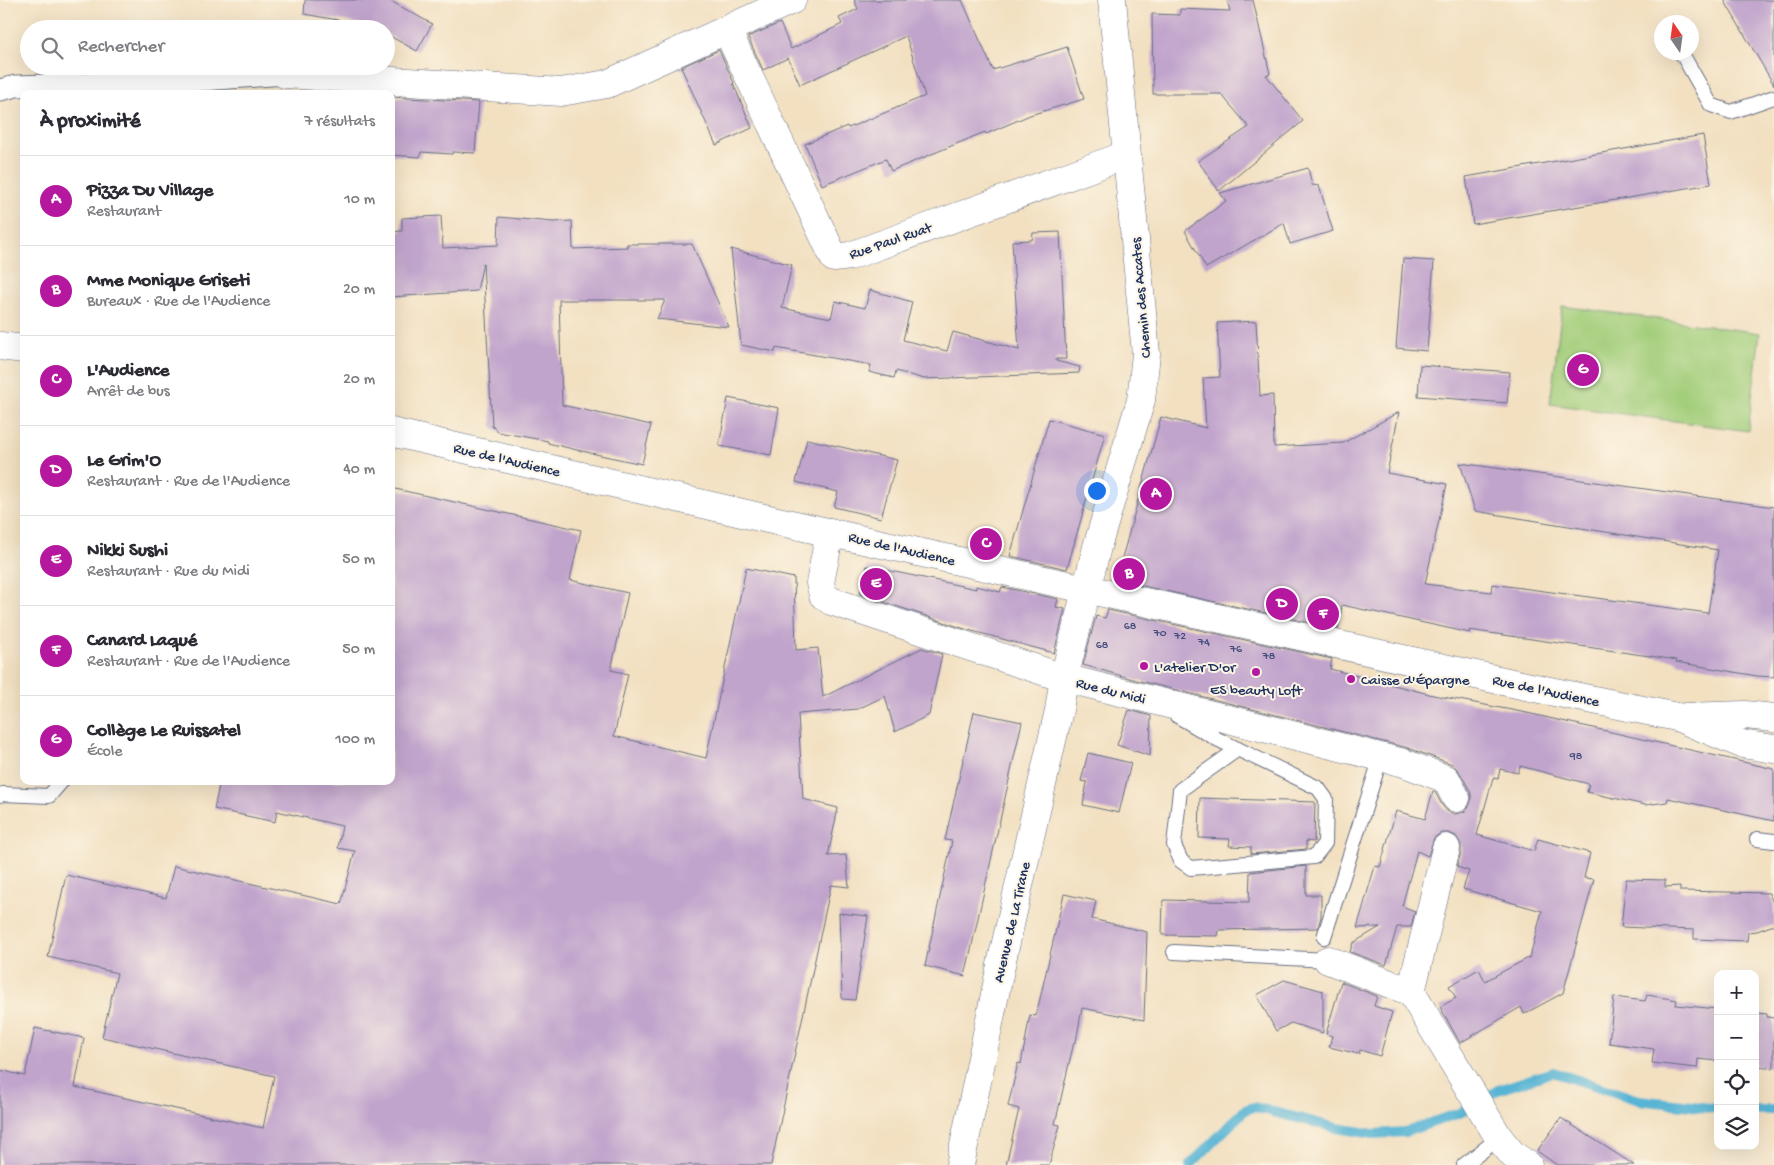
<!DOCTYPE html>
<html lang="fr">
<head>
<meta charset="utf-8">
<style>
	body { margin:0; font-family:"Gochi Hand",sans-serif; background:#f2f2f3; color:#2b2b33 }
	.controls { position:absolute; right:15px; bottom:15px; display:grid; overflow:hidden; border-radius:10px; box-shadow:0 5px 20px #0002 }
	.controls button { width:45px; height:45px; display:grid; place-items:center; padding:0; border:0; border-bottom:1px solid #e1e1e2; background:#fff; color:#2b2b33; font:25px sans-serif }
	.compass { position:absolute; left:1654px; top:15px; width:45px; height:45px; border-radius:50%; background:#fff; box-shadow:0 5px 20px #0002; rotate:347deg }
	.you { position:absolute; left:1096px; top:490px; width:18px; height:18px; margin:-12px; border:4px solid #fff; border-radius:50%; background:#1a73e8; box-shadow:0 0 0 8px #1a73e833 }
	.badge { display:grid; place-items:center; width:32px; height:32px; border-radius:50%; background:#b5179e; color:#fff; font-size:16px; font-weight:700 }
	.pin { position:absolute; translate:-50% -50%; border:2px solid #fff; box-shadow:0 1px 5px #0006 }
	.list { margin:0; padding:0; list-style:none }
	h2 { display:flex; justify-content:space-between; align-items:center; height:65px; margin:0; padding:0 20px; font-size:21px }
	h2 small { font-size:16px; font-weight:400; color:#7c7c81 }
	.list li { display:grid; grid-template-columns:32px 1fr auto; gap:15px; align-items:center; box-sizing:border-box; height:90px; padding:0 20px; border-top:1px solid #e1e1e2 }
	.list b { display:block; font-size:19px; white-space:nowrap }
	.list p { margin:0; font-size:16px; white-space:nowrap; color:#7c7c81 }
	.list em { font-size:16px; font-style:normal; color:#7c7c81 }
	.icon { flex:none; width:28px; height:28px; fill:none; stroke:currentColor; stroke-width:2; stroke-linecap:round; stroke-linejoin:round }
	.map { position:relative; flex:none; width:1774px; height:1165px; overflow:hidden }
	.search { position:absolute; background:#fff; box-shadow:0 5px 20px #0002; left:20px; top:20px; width:375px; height:55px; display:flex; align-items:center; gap:12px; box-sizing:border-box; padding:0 18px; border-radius:28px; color:#7c7c81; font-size:19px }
	.panel { position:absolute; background:#fff; box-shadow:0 5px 20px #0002; left:20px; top:90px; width:375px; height:695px; border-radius:10px }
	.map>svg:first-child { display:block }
	.green { fill:#a3ce7a; stroke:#5f7e6c }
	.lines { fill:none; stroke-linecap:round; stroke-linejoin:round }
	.stream { stroke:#56b4d4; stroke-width:10 }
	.building { fill:#c1a4cc }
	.service-casing { stroke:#666d81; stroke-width:16 }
	.pedestrian-casing { stroke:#666d81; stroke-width:23 }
	.minor-casing { stroke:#666d81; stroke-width:29 }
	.tertiary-casing { stroke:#666d81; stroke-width:29 }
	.service { stroke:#fff; stroke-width:14 }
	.pedestrian { stroke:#fff; stroke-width:21 }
	.minor { stroke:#fff; stroke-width:28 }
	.tertiary { stroke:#fff; stroke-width:28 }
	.poi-dot { fill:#b5179e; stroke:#fcf5e5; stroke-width:2 }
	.labels { text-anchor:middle; stroke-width:4; stroke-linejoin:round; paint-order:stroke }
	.number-label { font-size:12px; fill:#444c7a }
	.street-label { font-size:15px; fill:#1b2f5e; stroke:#fcf5e5 }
	.poi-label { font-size:15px; fill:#1b2f5e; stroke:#fcf5e5; text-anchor:start }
</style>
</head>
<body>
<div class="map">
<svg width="1774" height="1165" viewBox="0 0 1774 1165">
	<rect width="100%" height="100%" fill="#fcf5e5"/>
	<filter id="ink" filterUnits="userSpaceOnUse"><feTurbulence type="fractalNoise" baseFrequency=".02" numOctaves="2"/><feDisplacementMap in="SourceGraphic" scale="10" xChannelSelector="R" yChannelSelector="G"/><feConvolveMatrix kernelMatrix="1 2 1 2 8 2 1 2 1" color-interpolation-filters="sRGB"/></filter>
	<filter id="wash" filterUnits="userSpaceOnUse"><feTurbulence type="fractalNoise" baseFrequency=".0096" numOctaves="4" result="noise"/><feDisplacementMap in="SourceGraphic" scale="20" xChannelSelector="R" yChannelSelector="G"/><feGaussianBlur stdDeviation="1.12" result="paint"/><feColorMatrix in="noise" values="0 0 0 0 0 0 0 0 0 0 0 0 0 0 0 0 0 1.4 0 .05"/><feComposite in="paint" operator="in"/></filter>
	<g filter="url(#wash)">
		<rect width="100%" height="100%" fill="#f2e0c1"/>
		<!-- green -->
		<path class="green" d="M 1562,306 L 1760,333 L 1748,431 L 1550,404 Z"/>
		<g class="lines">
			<!-- stream -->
			<g class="stream">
				<path d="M 1755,1110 L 1774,1110"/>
				<path d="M 1190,1165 L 1245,1110 L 1254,1107 L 1337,1128 L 1373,1134 L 1405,1132 L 1462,1112 L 1498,1090 L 1553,1072 L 1639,1100 L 1718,1109"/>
			</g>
		</g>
		<g id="blocks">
			<!-- building -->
			<g class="building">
				<path d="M 305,0 L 389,0 L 432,24 L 417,51 L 386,34 L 386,29 L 377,29 L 372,26 L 304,14 Z"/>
				<path d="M 854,0 L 962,0 L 993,70 L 1067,47 L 1084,99 L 1030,115 L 986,134 L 985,132 L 891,171 L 886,159 L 822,185 L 805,144 L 847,126 L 848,128 L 925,96 L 906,36 L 800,85 L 788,58 L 763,70 L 748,37 L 780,23 L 791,49 L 842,24 L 839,18 L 858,9 Z"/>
				<path d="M 1227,0 L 1253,0 L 1270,74 L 1266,75 L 1303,121 L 1219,191 L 1198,161 L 1249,127 L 1221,94 L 1153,94 L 1152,14 L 1180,15 L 1180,9 L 1230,11 Z"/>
				<path d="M 1724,0 L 1774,0 L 1774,85 Z"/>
				<path d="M 719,50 L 734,83 L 733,83 L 752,128 L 716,145 L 681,67 Z"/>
				<path d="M 391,97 L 479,102 L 475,153 L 453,152 L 452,154 L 421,152 L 420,157 L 391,155 Z"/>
				<path d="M 1703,135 L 1711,184 L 1473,224 L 1466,177 Z"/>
				<path d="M 1308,168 L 1312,185 L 1319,186 L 1333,231 L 1290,244 L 1284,223 L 1206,268 L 1185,231 L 1226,201 L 1220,193 Z"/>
				<path d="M 441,216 L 443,248 L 498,245 L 499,217 L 553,222 L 572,221 L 573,249 L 627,247 L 627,244 L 692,244 L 729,327 L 657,319 L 665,300 L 559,300 L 562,405 L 651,425 L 642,464 L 577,450 L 548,443 L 548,441 L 498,432 L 492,426 L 483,263 L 477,291 L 391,297 L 391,232 L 402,231 L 402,218 Z"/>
				<path d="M 1060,232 L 1066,359 L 1056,359 L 1056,361 L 1080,367 L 1079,373 L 924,379 L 896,371 L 894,378 L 869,372 L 871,365 L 776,348 L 775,352 L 741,345 L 731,249 L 792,265 L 782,308 L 831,318 L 835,301 L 865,308 L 870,290 L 912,302 L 903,340 L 947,351 L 953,332 L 1019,350 L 1012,241 L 1032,240 L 1033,233 Z"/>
				<path d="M 1403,259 L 1434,261 L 1427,351 L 1396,348 Z"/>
				<path d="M 1256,321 L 1260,396 L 1273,395 L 1274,447 L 1343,443 L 1399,412 L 1387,473 L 1447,484 L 1425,584 L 1491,592 L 1492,584 L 1708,613 L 1718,550 L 1475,511 L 1460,463 L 1774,507 L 1774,677 L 1757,676 L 1676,662 L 1677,660 L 1469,630 L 1470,633 L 1342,605 L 1338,629 L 1116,580 L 1161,417 L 1206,428 L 1203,378 L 1220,377 L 1217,323 Z"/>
				<path d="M 1420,365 L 1510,372 L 1507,403 L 1418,396 Z"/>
				<path d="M 728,398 L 779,408 L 771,455 L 719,446 Z"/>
				<path d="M 1049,419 L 1105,434 L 1067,569 L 1010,556 Z"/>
				<path d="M 807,439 L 897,460 L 881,518 L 834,507 L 838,492 L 796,482 Z"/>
				<path d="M 391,488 L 581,530 L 570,580 L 628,593 L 611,670 L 628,674 L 614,736 L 706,758 L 746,568 L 794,578 L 796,650 L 818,648 L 823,697 L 922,648 L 942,654 L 929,715 L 895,732 L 885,696 L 858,709 L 798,714 L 803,799 L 838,808 L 828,856 L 846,855 L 849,887 L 831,885 L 771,1165 L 0,1165 L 0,1070 L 25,1076 L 35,1028 L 84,1038 L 75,1087 L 263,1128 L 274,1076 L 102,1037 L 117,973 L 48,957 L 66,875 L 166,898 L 174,866 L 341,904 L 355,851 L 338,848 L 342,826 L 277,811 L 275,822 L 214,809 L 220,781 L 391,781 Z"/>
				<path d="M 867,566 L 976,589 L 976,586 L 1000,592 L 1002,587 L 1058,599 L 1056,607 L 1065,609 L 1054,653 L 965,629 L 860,594 Z"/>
				<path d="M 1108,610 L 1332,659 L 1330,669 L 1433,695 L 1527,713 L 1774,769 L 1774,821 L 1668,798 L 1667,802 L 1645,805 L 1587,792 L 1589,784 L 1520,766 L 1518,773 L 1500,769 L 1498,779 L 1493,778 L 1477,835 L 1534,851 L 1538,839 L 1590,853 L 1584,878 L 1594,879 L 1563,993 L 1524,1014 L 1521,1007 L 1460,1043 L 1440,1007 L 1456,998 L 1449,986 L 1479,969 L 1485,981 L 1530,957 L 1542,911 L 1463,889 L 1469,871 L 1457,867 L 1461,852 L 1461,844 L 1456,836 L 1449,833 L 1441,833 L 1434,838 L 1428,856 L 1417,851 L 1402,906 L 1415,911 L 1411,927 L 1397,927 L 1386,965 L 1350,952 L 1353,943 L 1380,927 L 1357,928 L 1375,866 L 1380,867 L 1396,811 L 1425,819 L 1433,791 L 1435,792 L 1442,805 L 1447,811 L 1455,814 L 1464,812 L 1469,806 L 1472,798 L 1470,791 L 1459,771 L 1452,764 L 1408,748 L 1140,681 L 1083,665 L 1096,616 L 1105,618 Z"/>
				<path d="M 1129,710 L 1151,716 L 1150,756 L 1117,745 Z"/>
				<path d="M 974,712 L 1022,722 L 965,976 L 925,966 L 952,841 L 945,840 Z"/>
				<path d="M 1088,753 L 1131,763 L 1119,813 L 1083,805 L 1087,782 L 1081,781 Z"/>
				<path d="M 1200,798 L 1315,802 L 1314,842 L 1306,841 L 1306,849 L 1251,854 L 1251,847 L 1229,846 L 1230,839 L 1199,838 Z"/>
				<path d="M 1306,866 L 1306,895 L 1321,895 L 1321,916 L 1318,928 L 1219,930 L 1218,936 L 1162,935 L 1163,900 L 1249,902 L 1250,872 Z"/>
				<path d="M 1626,879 L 1665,880 L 1665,887 L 1680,886 L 1680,891 L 1769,893 L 1774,906 L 1774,925 L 1757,931 L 1748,932 L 1747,941 L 1694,939 L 1694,930 L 1621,927 Z"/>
				<path d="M 1064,894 L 1096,901 L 1092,919 L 1147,932 L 1144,1020 L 1082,1008 L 1076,1042 L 1074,1042 L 1055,1124 L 1060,1125 L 1049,1165 L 1006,1165 L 1019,1109 L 1008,1106 L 1018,1063 L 1021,1064 L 1030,1015 L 1036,1016 Z"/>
				<path d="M 839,913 L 868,916 L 855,1000 L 842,999 Z"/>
				<path d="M 1284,980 L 1323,991 L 1323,1033 L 1291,1023 L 1276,1031 L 1257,995 Z"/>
				<path d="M 1341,982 L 1377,996 L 1374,1006 L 1392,1012 L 1380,1056 L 1360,1050 L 1359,1054 L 1329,1047 L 1332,1036 L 1326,1034 Z"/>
				<path d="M 1647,995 L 1677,1000 L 1676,1005 L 1718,1009 L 1718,1061 L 1698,1059 L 1697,1068 L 1652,1063 L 1654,1049 L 1609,1043 L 1614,997 L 1645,1001 Z"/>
				<path d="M 1755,1013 L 1767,1014 L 1767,1017 L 1774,1018 L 1774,1068 L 1755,1066 Z"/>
				<path d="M 1561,1118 L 1634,1165 L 1557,1165 L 1537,1151 Z"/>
			</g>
		</g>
	</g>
	<g filter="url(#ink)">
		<use href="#blocks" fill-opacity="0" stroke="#666d81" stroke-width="1"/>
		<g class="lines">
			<!-- service casing -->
			<g class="service-casing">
				<g id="service">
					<path d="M 1681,52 L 1711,105 L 1731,112 L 1774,97"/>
					<path d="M 1176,715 L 1217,739 L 1318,788 L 1326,799 L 1325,843 L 1314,857 L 1191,868 L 1181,861 L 1174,845 L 1180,790 L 1238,749"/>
					<path d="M 0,795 L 3,794 L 49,796 L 62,781"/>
					<path d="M 1757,839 L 1774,841"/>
					<path d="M 1324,937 L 1381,757"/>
					<path d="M 1174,952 L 1328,960"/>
					<path d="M 1464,1165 L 1499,1138"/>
				</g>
			</g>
			<!-- pedestrian casing -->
			<g class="pedestrian-casing">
				<path id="pedestrian" d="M 0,90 L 16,86 L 202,80 L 285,74"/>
			</g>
			<!-- minor casing -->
			<g class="minor-casing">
				<g id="minor">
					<path d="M 727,30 L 834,258 L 850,256 L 1126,155"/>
					<path d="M 285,74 L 561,92 L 607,84 L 792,0"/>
					<path d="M 830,532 L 820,583 L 823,595 L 831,601 L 1064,678 L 1404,763 L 1446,779 L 1456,798"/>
					<path d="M 1446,848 L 1411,992 L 1499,1138 L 1513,1155 L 1528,1165"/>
					<path d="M 1328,960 L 1411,992"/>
					<path d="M 960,1165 L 1002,960 L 1059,710 L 1064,678 L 1097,547 L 1141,400 L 1146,354 L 1112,0"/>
				</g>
			</g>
			<!-- tertiary casing -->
			<g class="tertiary-casing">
				<g id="tertiary">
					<path d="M 0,346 L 24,349"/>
					<path d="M 391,432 L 768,519 L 1535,688 L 1677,717 L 1742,744 L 1774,749"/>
					<path d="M 1686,717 L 1745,715 L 1774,718"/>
				</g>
			</g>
			<!-- service -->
			<use href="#service" class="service"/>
			<!-- pedestrian -->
			<use href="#pedestrian" class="pedestrian"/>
			<!-- minor -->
			<use href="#minor" class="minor"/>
			<!-- tertiary -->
			<use href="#tertiary" class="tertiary"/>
		</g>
	</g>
	<!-- markers -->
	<g class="poi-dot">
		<circle cx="1144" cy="666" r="5"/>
		<circle cx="1256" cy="672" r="5"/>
		<circle cx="1351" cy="679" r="5"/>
	</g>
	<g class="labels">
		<!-- number labels -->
		<g class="number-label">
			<text x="1130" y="629">68</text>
			<text x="1160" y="636">70</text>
			<text x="1180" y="639">72</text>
			<text x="1204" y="645">74</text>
			<text x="1102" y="648">68</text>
			<text x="1236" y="652">76</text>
			<text x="1269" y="659">78</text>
			<text x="1576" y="759">98</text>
		</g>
		<!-- street labels -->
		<g class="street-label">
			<text transform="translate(890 240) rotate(-19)" y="5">Rue Paul Ruat</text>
			<text transform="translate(1140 298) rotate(-95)" y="5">Chemin des Accates</text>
			<text transform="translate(507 459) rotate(13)" y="5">Rue de l'Audience</text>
			<text transform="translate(902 548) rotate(13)" y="5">Rue de l'Audience</text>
			<text transform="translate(1111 690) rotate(14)" y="5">Rue du Midi</text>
			<text transform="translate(1546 690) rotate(12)" y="5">Rue de l'Audience</text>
			<text transform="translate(1011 922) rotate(-77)" y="5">Avenue de La Tirane</text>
		</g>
		<!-- poi labels -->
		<g class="poi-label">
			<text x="1154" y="671">L'atelier D'or</text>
			<text x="1361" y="684">Caisse d'Épargne</text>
			<text x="1256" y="694" text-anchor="middle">ES beauty Loft</text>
		</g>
	</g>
</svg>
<div class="controls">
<button>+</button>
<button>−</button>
<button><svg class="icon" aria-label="locate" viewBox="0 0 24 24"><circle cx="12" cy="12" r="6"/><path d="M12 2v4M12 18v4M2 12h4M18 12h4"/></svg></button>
<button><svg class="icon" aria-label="layers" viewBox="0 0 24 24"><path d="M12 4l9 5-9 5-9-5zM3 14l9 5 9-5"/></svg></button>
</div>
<svg class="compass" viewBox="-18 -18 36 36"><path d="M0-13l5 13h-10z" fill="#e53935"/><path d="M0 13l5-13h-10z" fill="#7c7c81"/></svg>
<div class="you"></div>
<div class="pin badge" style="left:1156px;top:494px">A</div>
<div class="pin badge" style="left:1129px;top:574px">B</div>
<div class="pin badge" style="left:986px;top:544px">C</div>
<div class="pin badge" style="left:1282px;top:604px">D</div>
<div class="pin badge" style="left:876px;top:584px">E</div>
<div class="pin badge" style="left:1323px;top:614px">F</div>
<div class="pin badge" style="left:1583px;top:370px">G</div>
<div class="search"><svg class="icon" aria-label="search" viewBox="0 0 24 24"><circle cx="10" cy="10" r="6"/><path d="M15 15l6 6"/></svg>Rechercher</div>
<section class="panel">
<h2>À proximité<small>7 résultats</small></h2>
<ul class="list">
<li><span class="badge">A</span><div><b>Pizza Du Village</b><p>Restaurant</p></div><em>10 m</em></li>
<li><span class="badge">B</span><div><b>Mme Monique Griseti</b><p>Bureaux · Rue de l'Audience</p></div><em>20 m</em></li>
<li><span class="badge">C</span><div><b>L'Audience</b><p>Arrêt de bus</p></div><em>20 m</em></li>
<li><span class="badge">D</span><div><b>Le Grim'O</b><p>Restaurant · Rue de l'Audience</p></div><em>40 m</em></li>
<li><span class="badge">E</span><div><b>Nikki Sushi</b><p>Restaurant · Rue du Midi</p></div><em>50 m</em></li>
<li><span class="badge">F</span><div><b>Canard Laqué</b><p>Restaurant · Rue de l'Audience</p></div><em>50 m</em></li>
<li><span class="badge">G</span><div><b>Collège Le Ruissatel</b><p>École</p></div><em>100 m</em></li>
</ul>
</section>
</div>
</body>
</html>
